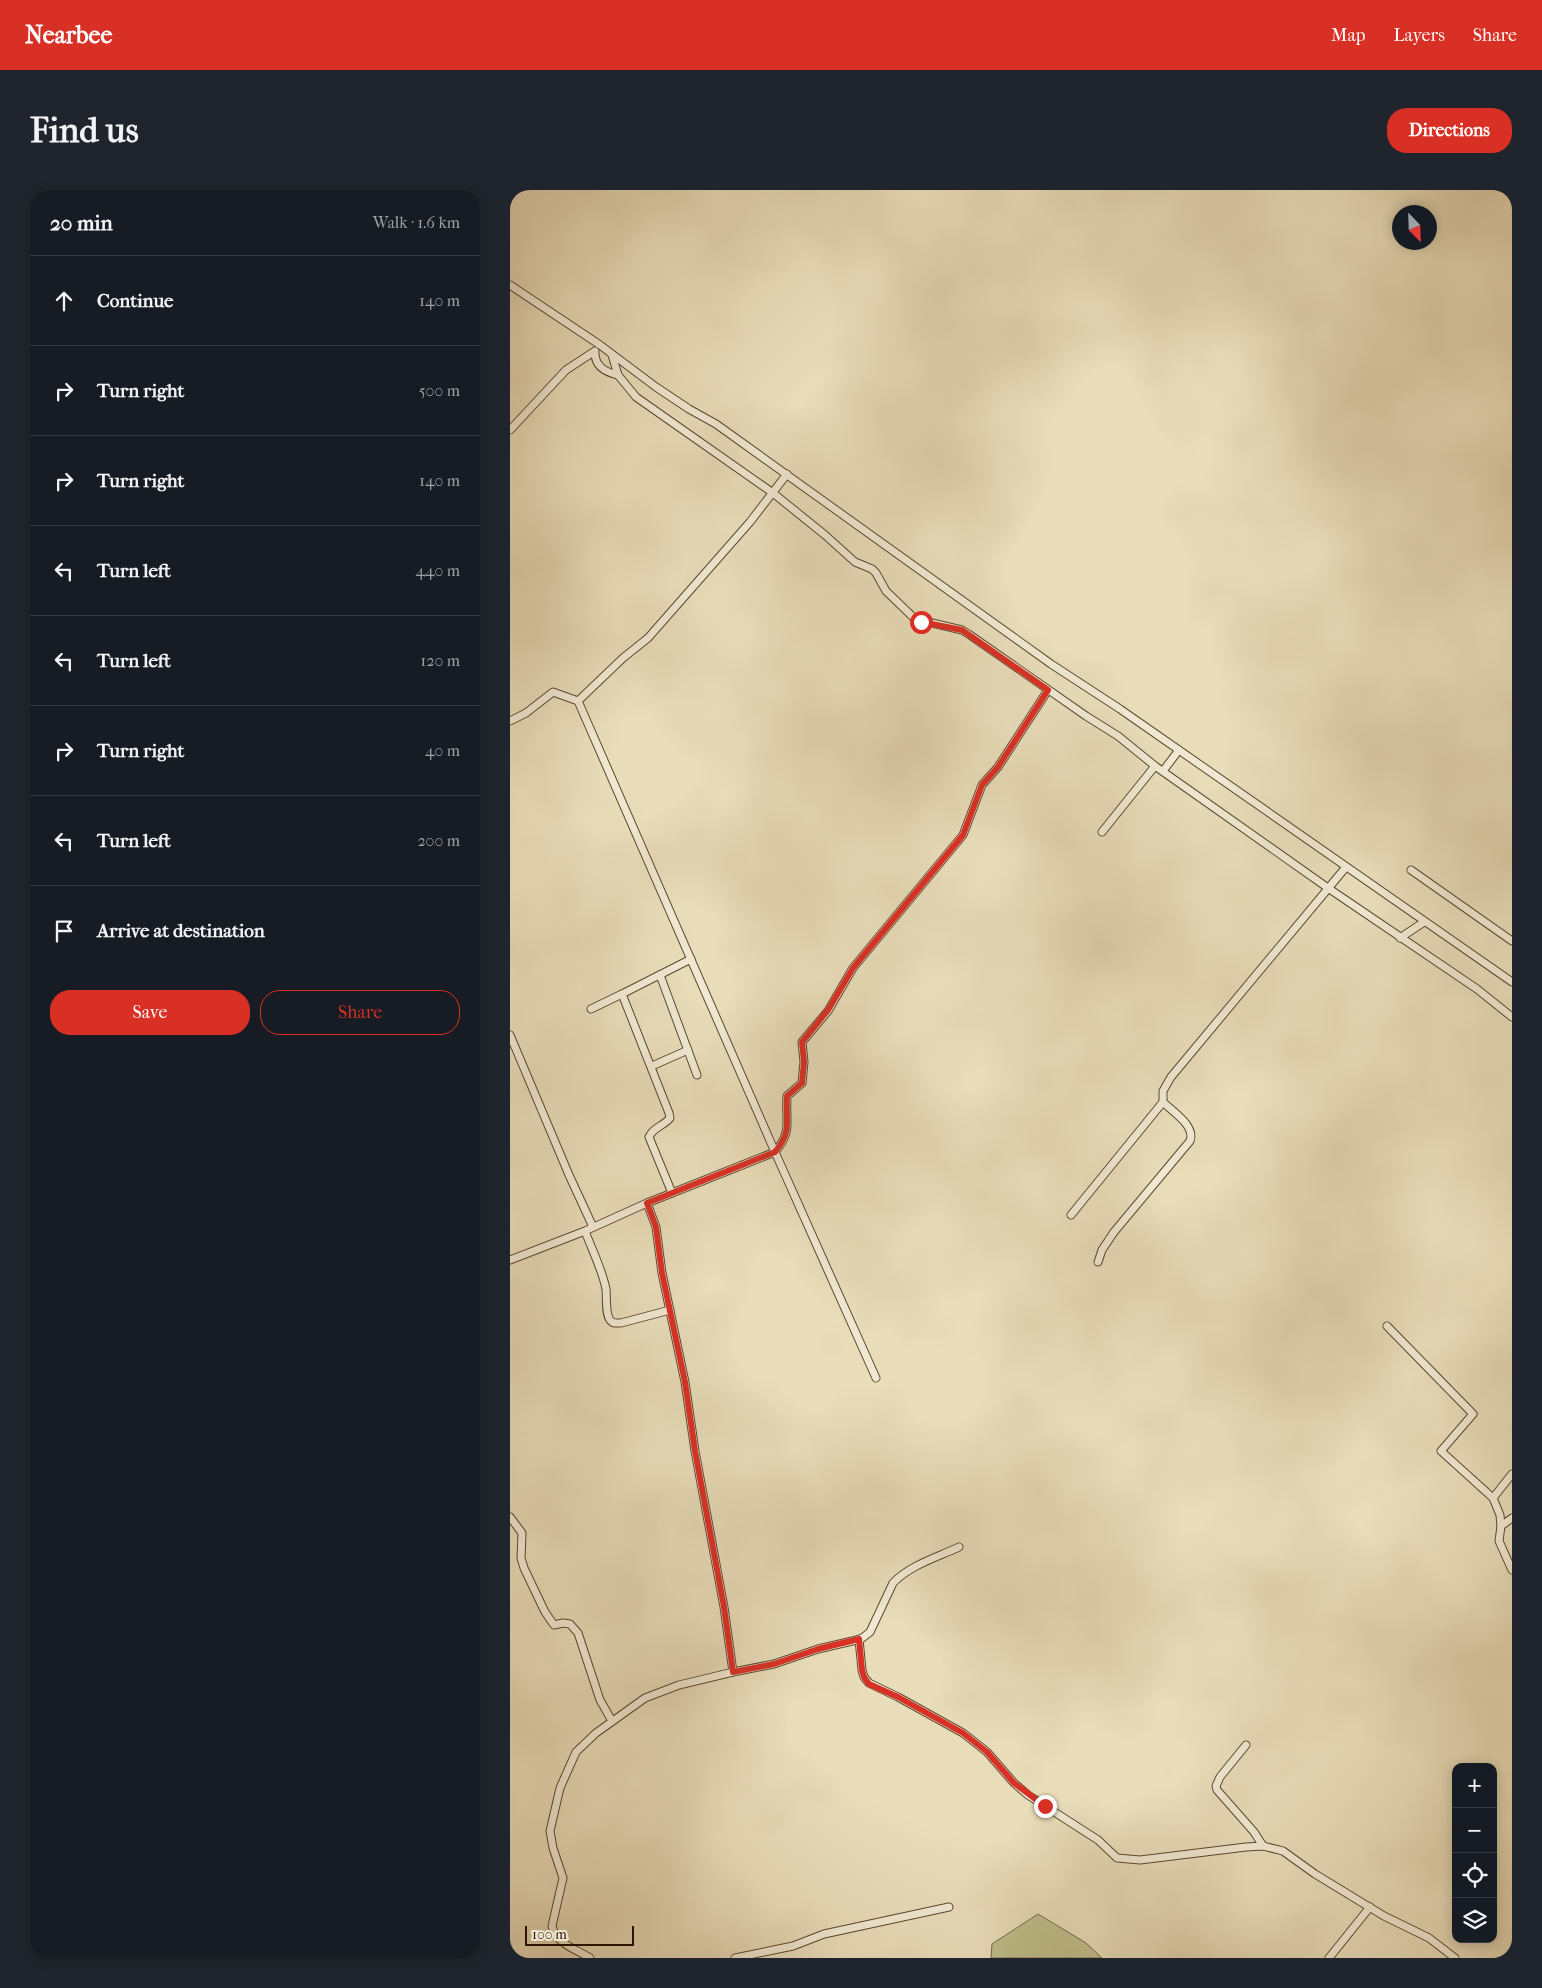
<!DOCTYPE html>
<html lang="en">
<head>
<meta charset="utf-8">
<style>
	body { margin:0; font-family:"IM FELL French Canon",serif; background:#20242c; color:#f1f3f6 }
	.controls { position:absolute; right:15px; bottom:15px; display:grid; overflow:hidden; border-radius:10px; box-shadow:0 2px 12px #0003 }
	.controls button { width:45px; height:45px; display:grid; place-items:center; padding:0; border:0; border-bottom:1px solid #363941; background:#171b24; color:#f1f3f6; font:25px sans-serif }
	.compass { position:absolute; left:882px; top:15px; width:45px; height:45px; border-radius:50%; background:#171b24; box-shadow:0 2px 12px #0003; rotate:157deg }
	.scale { position:absolute; left:15px; bottom:12px; width:109px; box-sizing:border-box; padding-left:5px; border:2px solid #2c1600; border-top:0; font-size:14px; line-height:18px; white-space:nowrap; color:#2c1600; -webkit-text-stroke:4px #f0e8d2; paint-order:stroke }
	.stop { position:absolute; width:15px; height:15px; margin:-11px; border:4px solid #d93025; border-radius:50%; background:#fff }
	.stop.end { background:#d93025; border-color:#fff; box-shadow:0 1px 5px #0008 }
	.list { margin:0; padding:0; list-style:none }
	h2 { display:flex; justify-content:space-between; align-items:center; height:65px; margin:0; padding:0 20px; font-size:21px }
	h2 small { font-size:16px; font-weight:400; color:#9ea1a6 }
	.list li { display:grid; grid-template-columns:32px 1fr auto; gap:15px; align-items:center; box-sizing:border-box; height:90px; padding:0 20px; border-top:1px solid #363941 }
	.list b { display:block; font-size:19px; white-space:nowrap }
	.list em { font-size:16px; font-style:normal; color:#9ea1a6 }
	.actions { display:flex; gap:10px; padding:15px 20px }
	.actions a { flex:1; padding:11px 0; border:1px solid #d93025; border-radius:20px; text-align:center; font-size:18px; color:#d93025 }
	.actions .main { background:#d93025; color:#fff }
	.icon { flex:none; width:28px; height:28px; fill:none; stroke:currentColor; stroke-width:2; stroke-linecap:round; stroke-linejoin:round }
	.map { position:relative; flex:none; width:1002px; height:1768px; overflow:hidden; border-radius:20px }
	header { display:flex; align-items:center; gap:30px; box-sizing:border-box; height:70px; padding:0 25px; background:#d93025; color:#fff }
	header strong { font-size:24px }
	nav { display:flex; gap:28px; margin-inline-start:auto; font-size:18px }
	.intro { display:flex; align-items:center; justify-content:space-between; box-sizing:border-box; height:120px; padding:0 30px }
	h1 { margin:0; font-size:35px }
	.button { padding:12px 22px; border-radius:20px; background:#d93025; color:#fff; font-size:18px; font-weight:700 }
	main { display:flex; gap:30px; padding:0 30px }
	aside { flex:1; background:#171b24; border-radius:20px; box-shadow:0 2px 12px #0003 }
	.map>svg:first-child { display:block }
	.green { fill:#bebe8a; stroke:#756a45 }
	.lines { fill:none; stroke-linecap:round; stroke-linejoin:round }
	.street-casing { stroke:#5b482e; stroke-width:9 }
	.street { stroke:#f0e8d2; stroke-width:7 }
	.route { stroke:#d93025; stroke-width:6 }
</style>
</head>
<body>
<header>
<strong>Nearbee</strong>
<nav><a>Map</a><a>Layers</a><a>Share</a></nav>
</header>
<div class="intro"><h1>Find us</h1><a class="button">Directions</a></div>
<main>
<aside>
<h2>20 min<small>Walk · 1.6 km</small></h2>
<ul class="list">
<li><svg class="icon" aria-label="ahead" viewBox="0 0 24 24"><path d="M12 20V5M6 11l6-6 6 6"/></svg><div><b>Continue</b></div><em>140 m</em></li>
<li><svg class="icon" aria-label="right" viewBox="0 0 24 24"><path d="M7 20v-9h11M14 6l5 5-5 5"/></svg><div><b>Turn right</b></div><em>500 m</em></li>
<li><svg class="icon" aria-label="right" viewBox="0 0 24 24"><path d="M7 20v-9h11M14 6l5 5-5 5"/></svg><div><b>Turn right</b></div><em>140 m</em></li>
<li><svg class="icon" aria-label="left" viewBox="0 0 24 24"><path d="M17 20v-9H6M10 6l-5 5 5 5"/></svg><div><b>Turn left</b></div><em>440 m</em></li>
<li><svg class="icon" aria-label="left" viewBox="0 0 24 24"><path d="M17 20v-9H6M10 6l-5 5 5 5"/></svg><div><b>Turn left</b></div><em>120 m</em></li>
<li><svg class="icon" aria-label="right" viewBox="0 0 24 24"><path d="M7 20v-9h11M14 6l5 5-5 5"/></svg><div><b>Turn right</b></div><em>40 m</em></li>
<li><svg class="icon" aria-label="left" viewBox="0 0 24 24"><path d="M17 20v-9H6M10 6l-5 5 5 5"/></svg><div><b>Turn left</b></div><em>200 m</em></li>
<li><svg class="icon" aria-label="arrive" viewBox="0 0 24 24"><path d="M6 21V4h12l-3 4 3 4H6"/></svg><div><b>Arrive at destination</b></div></li>
</ul>
<div class="actions"><a class="main">Save</a><a>Share</a></div>
</aside>
<div class="map">
<svg width="1002" height="1768" viewBox="0 0 1002 1768">
	<rect width="100%" height="100%" fill="#e8dcb9"/>
	<filter id="stains"><feTurbulence type="fractalNoise" baseFrequency=".004" numOctaves="4"/><feColorMatrix values="0 0 0 0 .2 0 0 0 0 .09 0 0 0 0 .02 0 0 0 .5 -.17"/></filter>
	<radialGradient id="worn" r=".72"><stop offset=".6" stop-color="#630" stop-opacity="0"/><stop offset="1" stop-color="#630" stop-opacity=".3"/></radialGradient>
	<!-- green -->
	<path class="green" d="M 528,1724 L 576,1753 L 592,1768 L 481,1768 L 482,1754 Z"/>
	<g class="lines">
		<!-- street casing -->
		<g class="street-casing">
			<g id="street">
				<path d="M 0,95 L 90,155 L 146,197 L 179,219 L 206,234 L 541,474 L 610,519 L 1002,792"/>
				<path d="M 102,165 L 108,185 L 126,207 L 263,303 L 315,345 L 345,372 L 362,379 L 366,383 L 376,401 L 405,429 L 452,440 L 460,445 L 576,526 L 608,546 L 645,576 L 818,698 L 967,799 L 1002,827"/>
				<path d="M 0,240 L 56,180 L 85,161 C 84,176 95,182 108,185"/>
				<path d="M 68,511 L 113,468 L 138,448 L 240,332 L 277,284"/>
				<path d="M 0,531 L 16,523 L 43,502 L 68,511 L 265,962 L 366,1188"/>
				<path d="M 653,581 L 669,560"/>
				<path d="M 592,642 L 645,576"/>
				<path d="M 901,680 L 1002,751"/>
				<path d="M 890,748 L 914,732"/>
				<path d="M 150,785 L 187,885"/>
				<path d="M 81,819 L 112,804"/>
				<path d="M 0,845 L 59,985 L 83,1037"/>
				<path d="M 142,876 L 178,860"/>
				<path d="M 162,1003 L 139,947 C 143,937 154,936 160,928 L 159,923 L 112,804 L 181,769"/>
				<path d="M 137,1013 L 265,962 C 283,941 275,931 277,906 L 292,893 L 294,872 L 292,852 L 318,821 L 343,778 L 453,645 L 472,595 L 488,577 L 538,500"/>
				<path d="M 561,1025 L 653,912 L 653,901 L 661,887 L 836,677"/>
				<path d="M 75,1041 C 82,1060 92,1079 96,1099 C 97,1108 95,1123 100,1130 C 103,1134 106,1133 111,1133 L 160,1120"/>
				<path d="M 0,1070 L 75,1041 L 137,1013 L 146,1037 L 152,1083 L 175,1192 L 185,1261 L 214,1417 L 223,1482 L 264,1474 L 308,1459 L 351,1449 L 360,1442 L 383,1393 C 400,1375 428,1367 449,1357"/>
				<path d="M 588,1072 L 592,1060 L 604,1042 L 680,951 C 686,936 663,922 653,912"/>
				<path d="M 877,1136 L 963,1224 L 931,1261 L 983,1308 L 990,1325 L 991,1336 L 989,1351 L 1002,1380"/>
				<path d="M 983,1308 L 1002,1284"/>
				<path d="M 0,1327 L 12,1343 L 11,1368 L 14,1378 L 35,1422 L 44,1435 L 53,1433 L 60,1434 L 68,1443 L 90,1510 L 102,1531"/>
				<path d="M 991,1336 L 1002,1328"/>
				<path d="M 349,1449 L 352,1480 L 354,1487 L 359,1493 L 388,1507 L 453,1543 L 477,1562 L 504,1593 L 518,1605 L 588,1650 L 607,1668 L 630,1670 L 736,1657 L 753,1656 L 773,1661 L 805,1684 L 874,1726 L 919,1748 L 945,1768"/>
				<path d="M 736,1555 L 710,1587 L 706,1596 L 707,1600 L 744,1642 L 753,1656"/>
				<path d="M 80,1768 C 66,1759 46,1754 42,1736 L 53,1688 L 43,1658 L 40,1641 L 50,1598 L 66,1562 L 86,1543 L 135,1508 L 169,1495 L 223,1482"/>
				<path d="M 225,1768 L 283,1756 L 314,1744 L 439,1717"/>
				<path d="M 819,1768 L 860,1717"/>
			</g>
		</g>
		<!-- street -->
		<use href="#street" class="street"/>
	</g>
	<g class="lines">
		<!-- route -->
		<path class="route" d="M 411,432 L 452,440 L 538,500 L 488,577 L 472,595 L 453,645 L 343,778 L 318,820 L 292,852 L 294,872 L 292,893 L 277,906 C 275,931 283,941 265,962 L 137,1013 L 146,1037 L 152,1083 L 175,1192 L 185,1261 L 214,1417 L 223,1482 L 264,1474 L 308,1459 L 349,1449 L 352,1480 L 354,1487 L 359,1494 L 388,1507 L 453,1543 L 477,1562 L 504,1593 L 535,1616"/>
	</g>
	<rect width="100%" height="100%" filter="url(#stains)"/>
	<rect width="100%" height="100%" fill="url(#worn)"/>
</svg>
<div class="controls">
<button>+</button>
<button>−</button>
<button><svg class="icon" aria-label="locate" viewBox="0 0 24 24"><circle cx="12" cy="12" r="6"/><path d="M12 2v4M12 18v4M2 12h4M18 12h4"/></svg></button>
<button><svg class="icon" aria-label="layers" viewBox="0 0 24 24"><path d="M12 4l9 5-9 5-9-5zM3 14l9 5 9-5"/></svg></button>
</div>
<svg class="compass" viewBox="-18 -18 36 36"><path d="M0-13l5 13h-10z" fill="#e53935"/><path d="M0 13l5-13h-10z" fill="#9ea1a6"/></svg>
<div class="scale">100 m</div>
<div class="stop" style="left:411px;top:432px"></div>
<div class="stop end" style="left:535px;top:1616px"></div>
</div>
</main>
</body>
</html>
